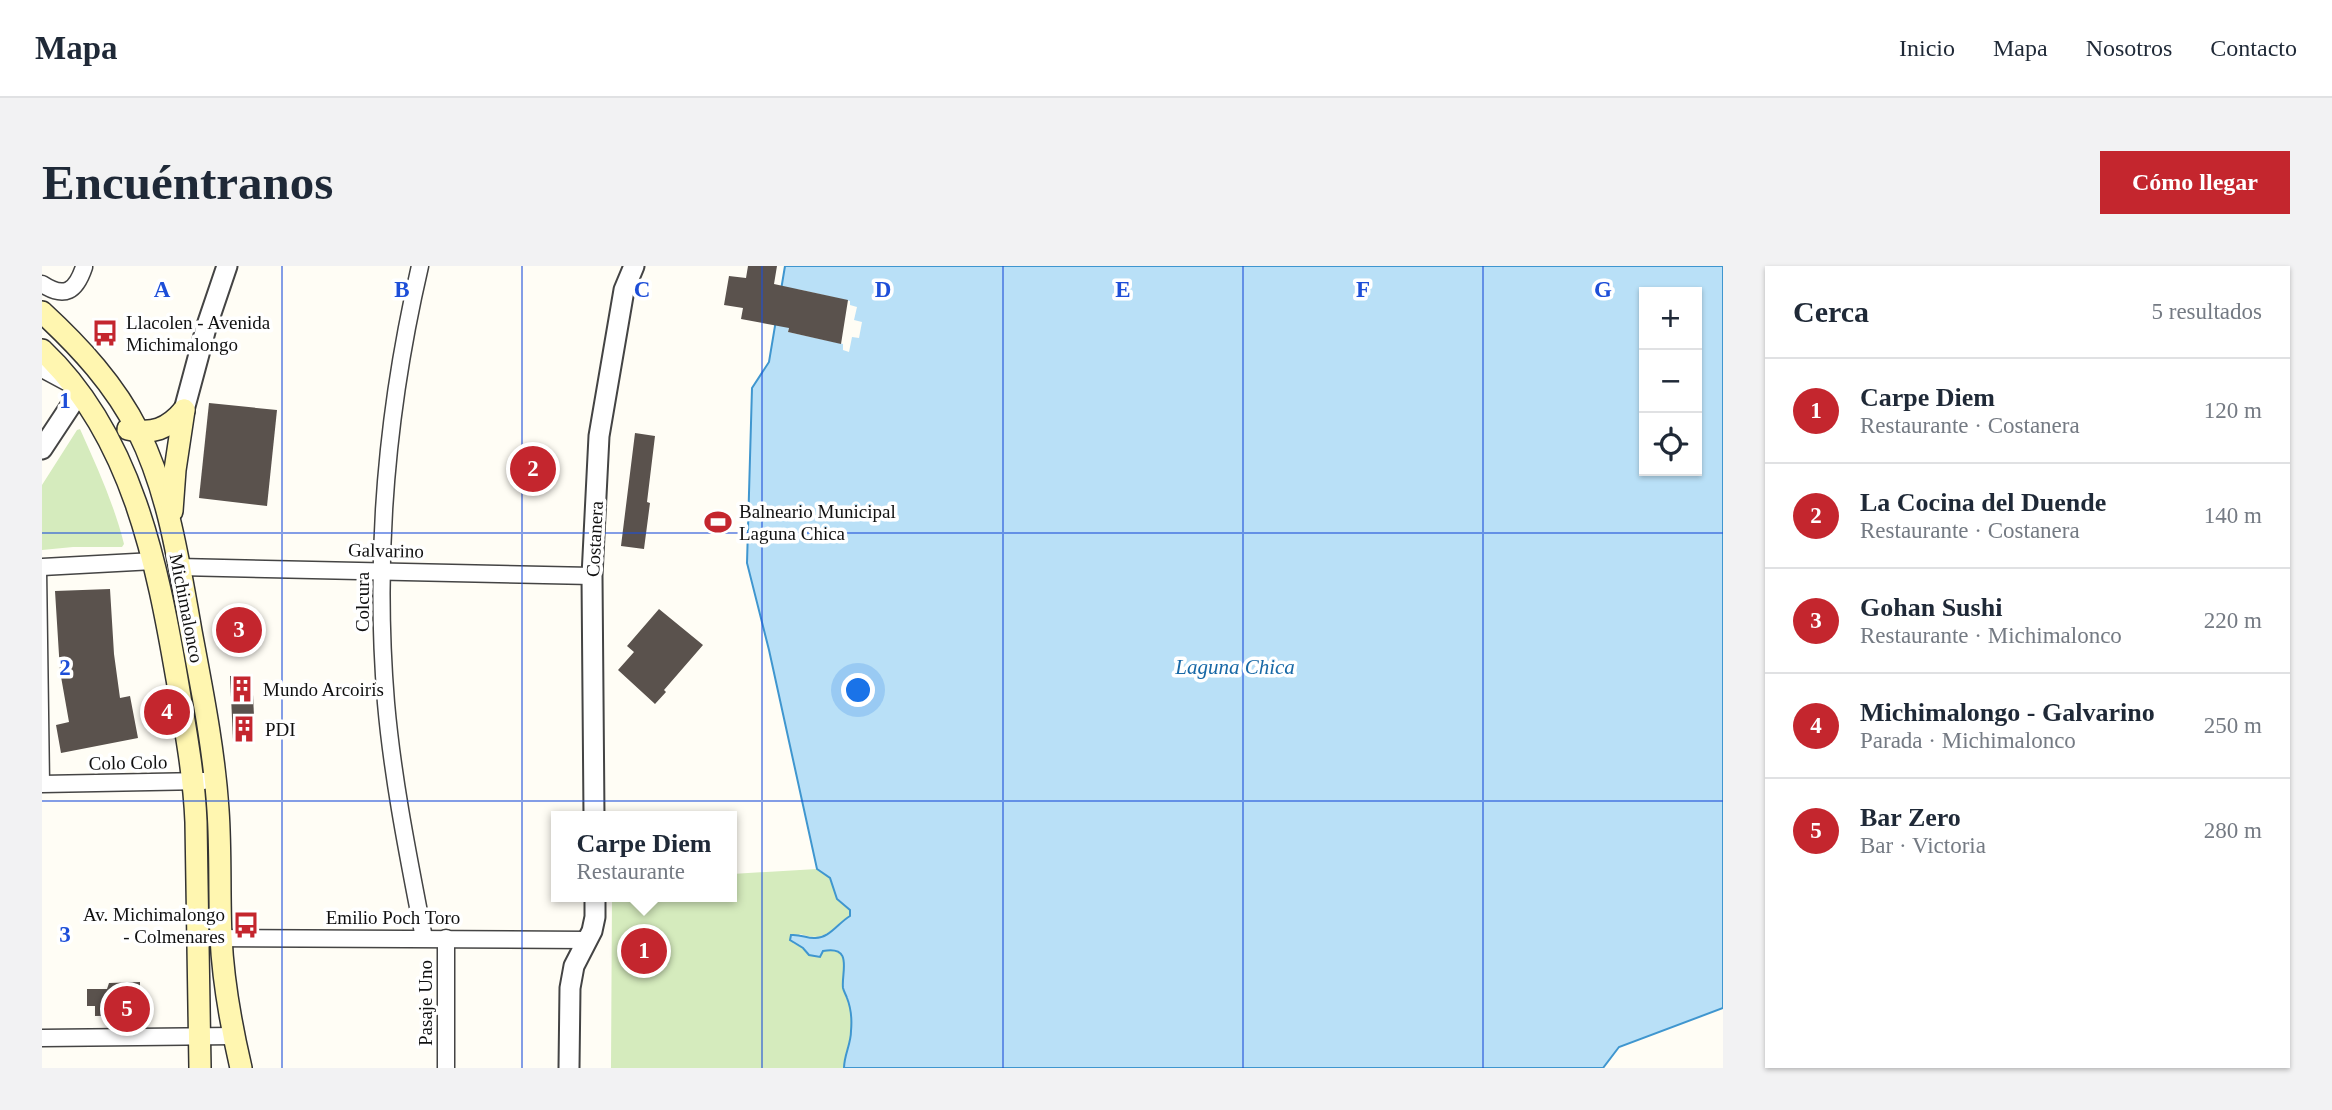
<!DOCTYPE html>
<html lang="es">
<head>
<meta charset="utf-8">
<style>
	body { margin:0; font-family:Georgia,serif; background:#f2f2f3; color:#1f2937 }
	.controls { position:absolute; right:21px; top:21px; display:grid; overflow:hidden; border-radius:0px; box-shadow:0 2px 5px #0004 }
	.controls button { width:63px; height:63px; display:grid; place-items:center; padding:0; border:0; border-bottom:2px solid #e0e1e3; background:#fff; color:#1f2937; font:35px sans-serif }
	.you { position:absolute; left:817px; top:425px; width:24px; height:24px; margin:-18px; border:5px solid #fff; border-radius:50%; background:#1a73e8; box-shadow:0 0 0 10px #1a73e833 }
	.badge { display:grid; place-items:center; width:46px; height:46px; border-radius:50%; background:#c4262e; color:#fff; font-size:23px; font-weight:700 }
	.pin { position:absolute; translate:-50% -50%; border:4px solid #fff; box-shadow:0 2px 7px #0006 }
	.popup { position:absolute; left:509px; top:545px; width:186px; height:91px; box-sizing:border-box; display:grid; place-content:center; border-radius:0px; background:#fff; filter:drop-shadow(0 2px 5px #0005); font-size:23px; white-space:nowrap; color:#747a83 }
	.popup b { font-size:26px; color:#1f2937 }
	.popup::after { content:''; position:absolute; left:50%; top:100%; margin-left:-14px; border:14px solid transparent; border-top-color:#fff }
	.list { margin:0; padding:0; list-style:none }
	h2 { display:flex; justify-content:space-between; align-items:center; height:91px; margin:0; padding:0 28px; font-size:30px }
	h2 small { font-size:23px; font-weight:400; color:#747a83 }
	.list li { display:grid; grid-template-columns:46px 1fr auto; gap:21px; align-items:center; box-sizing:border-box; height:105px; padding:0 28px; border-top:2px solid #e0e1e3 }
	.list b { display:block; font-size:26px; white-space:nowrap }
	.list p { margin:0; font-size:23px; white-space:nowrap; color:#747a83 }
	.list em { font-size:23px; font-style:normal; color:#747a83 }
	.icon { flex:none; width:38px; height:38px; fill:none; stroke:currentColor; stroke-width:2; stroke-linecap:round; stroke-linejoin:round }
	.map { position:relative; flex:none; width:1681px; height:802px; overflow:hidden; border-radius:0px }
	header { display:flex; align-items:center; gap:42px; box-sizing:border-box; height:98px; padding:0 35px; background:#fff; border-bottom:2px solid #e0e1e3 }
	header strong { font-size:33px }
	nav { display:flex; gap:38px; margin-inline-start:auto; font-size:24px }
	.intro { display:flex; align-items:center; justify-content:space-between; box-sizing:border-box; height:168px; padding:0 42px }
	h1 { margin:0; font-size:49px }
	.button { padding:18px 32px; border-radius:0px; background:#c4262e; color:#fff; font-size:24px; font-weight:700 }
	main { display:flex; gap:42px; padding:0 42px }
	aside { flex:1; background:#fff; border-radius:0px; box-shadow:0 2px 5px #0004 }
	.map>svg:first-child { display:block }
	.green { fill:#d5ebbd }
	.water { fill:#b9e0f7; stroke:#3f96cf; stroke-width:2; fill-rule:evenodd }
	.pier { fill:#fffdf5 }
	.building { fill:#5a524d }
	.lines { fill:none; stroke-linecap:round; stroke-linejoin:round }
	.service-casing { stroke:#444; stroke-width:11 }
	.minor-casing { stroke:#444; stroke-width:19 }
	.tertiary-casing { stroke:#444; stroke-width:23 }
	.secondary-casing { stroke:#333; stroke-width:24 }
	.service { stroke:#fff; stroke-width:8 }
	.minor { stroke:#fff; stroke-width:16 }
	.tertiary { stroke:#fff; stroke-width:19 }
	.secondary { stroke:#fff6b0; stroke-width:21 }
	.grid { fill:none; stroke:#1d4ed8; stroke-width:2; stroke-opacity:0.55 }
	.labels { text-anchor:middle; stroke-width:7; stroke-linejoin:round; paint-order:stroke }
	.poi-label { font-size:19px; fill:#111; stroke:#fff; text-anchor:start }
	.street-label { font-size:19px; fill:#111; stroke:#fff }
	.water-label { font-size:21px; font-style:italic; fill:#1768a6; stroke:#fff }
	.grid-label { font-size:23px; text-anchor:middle; font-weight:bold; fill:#1d4ed8; stroke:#fff; stroke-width:7; stroke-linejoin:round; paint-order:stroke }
</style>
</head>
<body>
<header>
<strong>Mapa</strong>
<nav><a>Inicio</a><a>Mapa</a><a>Nosotros</a><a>Contacto</a></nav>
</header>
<div class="intro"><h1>Encuéntranos</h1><a class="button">Cómo llegar</a></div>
<main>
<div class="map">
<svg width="1681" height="802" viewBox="0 0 1681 802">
	<rect width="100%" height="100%" fill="#fffdf5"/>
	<!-- green -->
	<g class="green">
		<path d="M 38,163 C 55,201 72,238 82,278 L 80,281 L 31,281 L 0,284 L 0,219 L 35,164 Z"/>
		<path d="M 775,603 L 788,612 L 795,633 L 808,644 L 808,650 C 786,663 786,677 758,668 L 751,677 C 760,682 768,684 778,685 C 784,685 788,682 794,685 C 808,693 801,709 801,721 C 801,725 804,727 805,731 C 808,739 809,750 809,758 C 810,774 802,787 802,802 L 569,802 L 570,631 L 690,631 L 690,608 Z"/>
	</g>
	<!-- water -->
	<path class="water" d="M 743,0 L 1681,0 L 1681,742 L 1577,781 L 1561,802 L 802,802 C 802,789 809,778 809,765 C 810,754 809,742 805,732 C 804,729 802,726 801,722 C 799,707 812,679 781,685 L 778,691 L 767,689 L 761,682 L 748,674 L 749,669 C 758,668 764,672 772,672 C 787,673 796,657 808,650 L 808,644 L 795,633 L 788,612 L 775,603 L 727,384 L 705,297 L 710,122 L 727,96 ZM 1602,26 L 1655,26 L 1655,205 L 1602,205 Z"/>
	<!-- pier -->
	<path class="pier" d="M 755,23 L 808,35 L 808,39 L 815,41 L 812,54 L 820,56 L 817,72 L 810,71 L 807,86 L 801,84 L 801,78 L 746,66 Z"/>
	<!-- building -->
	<g class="building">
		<path d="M 706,0 L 735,0 L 732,18 L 806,34 L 799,78 L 746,66 L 747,62 L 699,53 L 701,42 L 682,39 L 687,10 L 704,12 Z"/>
		<path d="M 167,137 L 235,144 L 225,240 L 157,232 Z"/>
		<path d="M 593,167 L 613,170 L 605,236 L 608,237 L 602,283 L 579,280 Z"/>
		<path d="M 68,323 L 72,388 L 78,432 L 88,430 L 96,472 L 19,487 L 14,459 L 27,456 L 18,405 L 13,325 Z"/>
		<path d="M 617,343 L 661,379 L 622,424 L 624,426 L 613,438 L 576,404 L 592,386 L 585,380 Z"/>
		<path d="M 210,408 L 213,471 L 191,473 L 188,410 Z"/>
		<path d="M 98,716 L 98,724 L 103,724 L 104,749 L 53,750 L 53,740 L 45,740 L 45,723 L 65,723 L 67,717 Z"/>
	</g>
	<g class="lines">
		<!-- service casing -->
		<g class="service-casing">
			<path id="service" d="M 0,303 L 3,518"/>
		</g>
		<!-- minor casing -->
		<g class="minor-casing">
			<g id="minor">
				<path d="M 378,0 C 345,142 332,292 344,437 C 351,516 367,594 382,672"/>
				<path d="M 0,18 C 23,33 34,25 42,1"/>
				<path d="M 0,103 L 26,117"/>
				<path d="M 0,301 L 112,295"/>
				<path d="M 137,301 L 550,310"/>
				<path d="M 0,518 L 162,515"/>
				<path d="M 156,672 L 545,674"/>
				<path d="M 404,672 L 404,802"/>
				<path d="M 0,772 L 192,770"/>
			</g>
		</g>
		<!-- tertiary casing -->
		<g class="tertiary-casing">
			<g id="tertiary">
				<path d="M 142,144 L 164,62 L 185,0"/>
				<path d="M 0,183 L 37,127"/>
				<path d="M 552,550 L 550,310 L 557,170 L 582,24 L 592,0"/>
				<path d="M 527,802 L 528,722 L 532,700 L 550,665 L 553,651 L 553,631"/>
			</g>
		</g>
		<!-- secondary casing -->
		<g class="secondary-casing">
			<g id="secondary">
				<path d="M 0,46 C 38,81 73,119 96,165 C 127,227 137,298 149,365 C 160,424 172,483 176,544 C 179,586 177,629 179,671 C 181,715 189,759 199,802"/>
				<path d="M 0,84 C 90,169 115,297 135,413 C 143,461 152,508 154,556 L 158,802"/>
				<path d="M 86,163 C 110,169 126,163 142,144"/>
				<path d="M 130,245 L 133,204 L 142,144"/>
			</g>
		</g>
		<!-- service -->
		<use href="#service" class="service"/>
		<!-- minor -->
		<use href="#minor" class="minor"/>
		<!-- tertiary -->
		<use href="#tertiary" class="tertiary"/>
		<!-- secondary -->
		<use href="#secondary" class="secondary"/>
	</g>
	<!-- grid -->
	<path class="grid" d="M 240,0 L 240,802M 480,0 L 480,802M 720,0 L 720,802M 961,0 L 961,802M 1201,0 L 1201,802M 1441,0 L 1441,802M 0,267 L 1681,267M 0,535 L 1681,535"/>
	<!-- icons -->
	<defs>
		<g id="bus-bare" transform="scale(2.1)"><path d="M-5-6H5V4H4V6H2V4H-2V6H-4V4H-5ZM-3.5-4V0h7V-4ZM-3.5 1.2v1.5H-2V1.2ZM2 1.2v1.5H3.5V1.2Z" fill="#c4262e" stroke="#fff" stroke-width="2.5" paint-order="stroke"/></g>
		<g id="stadium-bare" transform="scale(2.1)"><path d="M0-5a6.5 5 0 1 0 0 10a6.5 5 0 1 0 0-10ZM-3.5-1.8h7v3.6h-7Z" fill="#c4262e" stroke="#fff" stroke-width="2.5" paint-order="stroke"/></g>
		<g id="building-bare" transform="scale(2.1)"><path d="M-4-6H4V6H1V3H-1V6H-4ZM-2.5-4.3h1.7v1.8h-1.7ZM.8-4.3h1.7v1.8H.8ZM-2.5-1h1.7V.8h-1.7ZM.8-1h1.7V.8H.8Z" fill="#c4262e" stroke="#fff" stroke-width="2.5" paint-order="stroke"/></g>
	</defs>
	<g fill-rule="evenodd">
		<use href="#bus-bare" x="63" y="67"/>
		<use href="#stadium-bare" x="676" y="256"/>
		<use href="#building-bare" x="200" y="423"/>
		<use href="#building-bare" x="202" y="463"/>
		<use href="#bus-bare" x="204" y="659"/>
	</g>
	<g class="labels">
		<!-- poi labels -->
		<g class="poi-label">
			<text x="84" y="63">Llacolen - Avenida<tspan x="84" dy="22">Michimalongo</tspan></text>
			<text x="697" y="252">Balneario Municipal<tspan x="697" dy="22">Laguna Chica</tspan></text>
			<text x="221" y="430">Mundo Arcoiris</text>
			<text x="223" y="470">PDI</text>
			<text x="183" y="655" text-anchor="end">Av. Michimalongo<tspan x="183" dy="22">- Colmenares</tspan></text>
		</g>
		<!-- street labels -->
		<g class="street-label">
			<text transform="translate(552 273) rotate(-87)" y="7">Costanera</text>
			<text transform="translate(344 284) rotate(1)" y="7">Galvarino</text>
			<text transform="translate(320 336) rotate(-90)" y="7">Colcura</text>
			<text transform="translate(145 342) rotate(79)" y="7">Michimalonco</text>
			<text transform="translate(86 496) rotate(-1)" y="7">Colo Colo</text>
			<text x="351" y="658">Emilio Poch Toro</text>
			<text transform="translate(383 737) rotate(-90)" y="7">Pasaje Uno</text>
		</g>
		<!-- water labels -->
		<g class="water-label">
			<text x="1193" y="408">Laguna Chica</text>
		</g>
	</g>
	<g class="grid-label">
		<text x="120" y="31">A</text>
		<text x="360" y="31">B</text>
		<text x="600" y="31">C</text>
		<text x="841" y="31">D</text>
		<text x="1081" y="31">E</text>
		<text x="1321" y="31">F</text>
		<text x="1561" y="31">G</text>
		<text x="23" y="142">1</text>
		<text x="23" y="409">2</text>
		<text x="23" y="676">3</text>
	</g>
</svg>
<div class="controls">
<button>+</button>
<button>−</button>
<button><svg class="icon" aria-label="locate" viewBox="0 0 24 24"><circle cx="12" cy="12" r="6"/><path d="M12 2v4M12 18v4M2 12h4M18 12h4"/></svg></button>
</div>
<div class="you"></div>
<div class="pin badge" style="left:602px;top:685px">1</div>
<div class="popup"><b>Carpe Diem</b>Restaurante</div>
<div class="pin badge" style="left:491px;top:203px">2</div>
<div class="pin badge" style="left:197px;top:364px">3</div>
<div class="pin badge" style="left:125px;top:446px">4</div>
<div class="pin badge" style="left:85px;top:743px">5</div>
</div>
<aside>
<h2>Cerca<small>5 resultados</small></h2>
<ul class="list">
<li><span class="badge">1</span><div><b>Carpe Diem</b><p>Restaurante · Costanera</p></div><em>120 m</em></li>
<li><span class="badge">2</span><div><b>La Cocina del Duende</b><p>Restaurante · Costanera</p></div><em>140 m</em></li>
<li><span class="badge">3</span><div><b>Gohan Sushi</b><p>Restaurante · Michimalonco</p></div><em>220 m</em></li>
<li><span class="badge">4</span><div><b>Michimalongo - Galvarino</b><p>Parada · Michimalonco</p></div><em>250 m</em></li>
<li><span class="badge">5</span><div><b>Bar Zero</b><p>Bar · Victoria</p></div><em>280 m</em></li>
</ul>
</aside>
</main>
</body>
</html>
